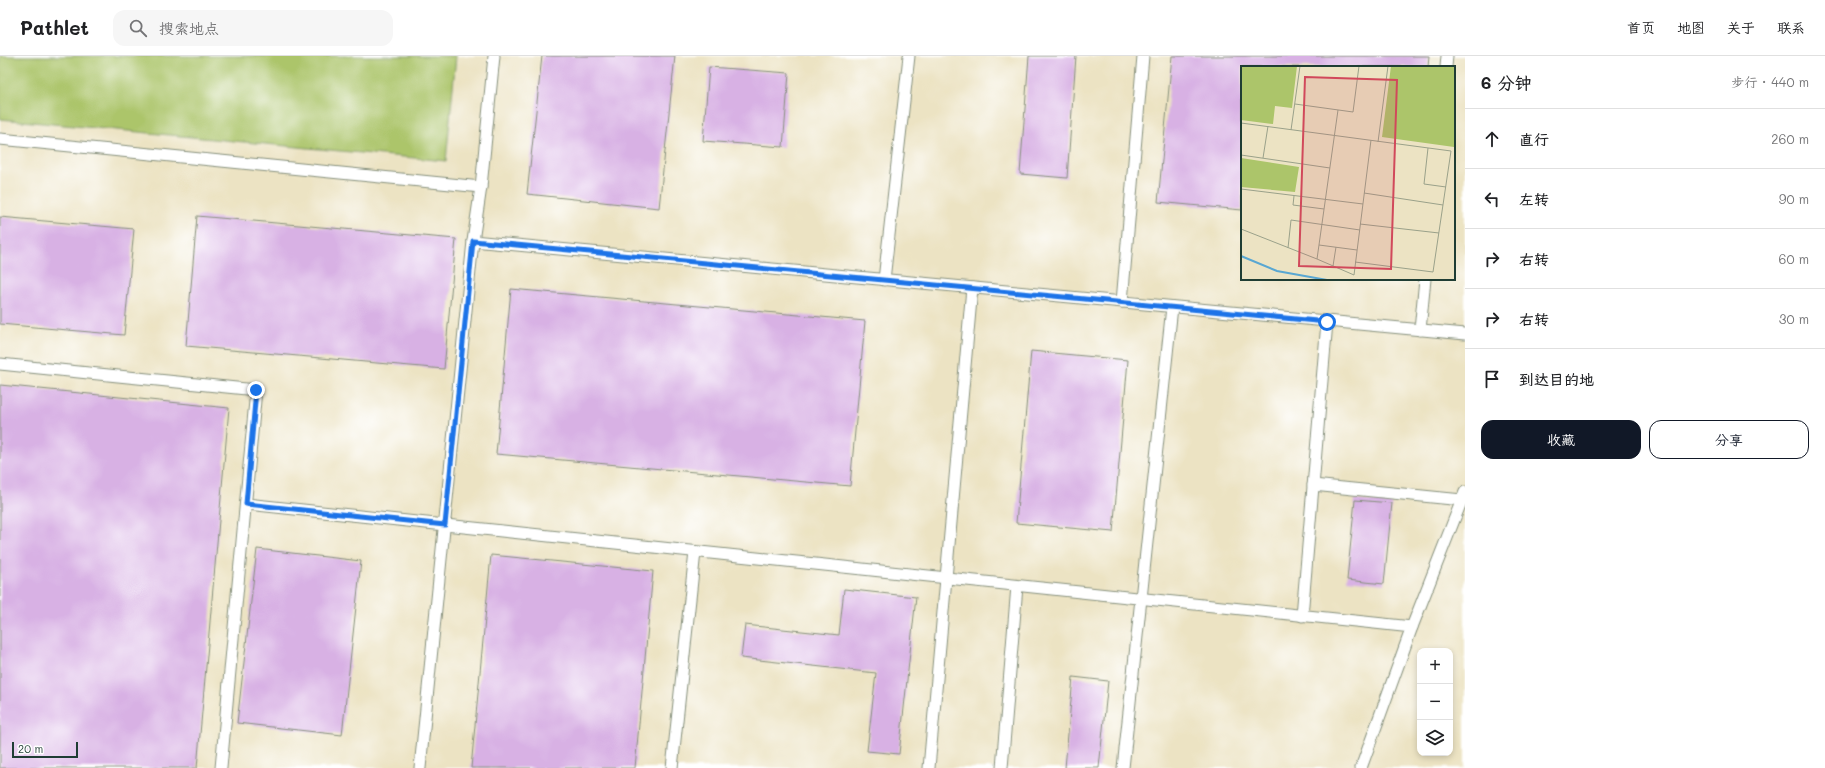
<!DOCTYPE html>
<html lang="zh">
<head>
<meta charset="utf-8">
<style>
	body { margin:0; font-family:Mali,"LXGW WenKai TC",sans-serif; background:#f6f6f6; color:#202124 }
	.controls { position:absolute; right:12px; bottom:12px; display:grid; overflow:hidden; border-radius:8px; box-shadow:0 2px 6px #0003 }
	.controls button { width:36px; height:36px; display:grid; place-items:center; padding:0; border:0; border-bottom:1px solid #e0e0e0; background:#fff; color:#202124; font:20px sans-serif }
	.scale { position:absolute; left:12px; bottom:10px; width:66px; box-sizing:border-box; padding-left:4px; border:2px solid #1f3d34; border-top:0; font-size:11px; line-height:14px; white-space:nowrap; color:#1f3d34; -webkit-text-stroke:3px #fff; paint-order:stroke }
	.stop { position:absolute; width:12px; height:12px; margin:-9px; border:3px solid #1a73e8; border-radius:50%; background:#fff }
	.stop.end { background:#1a73e8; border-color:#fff; box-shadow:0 1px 4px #0008 }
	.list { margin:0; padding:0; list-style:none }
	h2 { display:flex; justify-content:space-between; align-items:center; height:52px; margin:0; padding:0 16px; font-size:17px }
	h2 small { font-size:13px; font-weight:400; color:#757577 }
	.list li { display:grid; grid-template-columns:26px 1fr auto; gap:12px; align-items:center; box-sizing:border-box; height:60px; padding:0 16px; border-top:1px solid #e0e0e0 }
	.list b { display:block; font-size:15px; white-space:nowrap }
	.list em { font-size:13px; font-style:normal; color:#757577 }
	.actions { display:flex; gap:8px; padding:12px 16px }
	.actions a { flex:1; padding:9px 0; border:1px solid #111827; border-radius:12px; text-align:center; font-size:14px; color:#111827 }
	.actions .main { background:#111827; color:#fff }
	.icon { flex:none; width:22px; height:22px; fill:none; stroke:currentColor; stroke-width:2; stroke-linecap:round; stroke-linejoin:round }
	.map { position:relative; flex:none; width:1465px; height:712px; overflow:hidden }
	header { display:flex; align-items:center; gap:24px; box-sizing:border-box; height:56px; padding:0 20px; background:#fff; border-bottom:1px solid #e0e0e0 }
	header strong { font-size:19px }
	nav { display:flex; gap:22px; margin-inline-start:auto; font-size:14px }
	.search { width:280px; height:36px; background:#f6f6f6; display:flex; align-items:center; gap:10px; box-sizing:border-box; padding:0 14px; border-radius:12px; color:#757577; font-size:15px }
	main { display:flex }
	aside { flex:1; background:#fff }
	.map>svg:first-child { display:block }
	.green { fill:#acc56a; stroke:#66814f }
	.building { fill:#d8b1e4 }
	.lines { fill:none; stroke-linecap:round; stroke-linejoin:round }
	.service-casing { stroke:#86907c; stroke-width:13 }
	.service { stroke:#fff; stroke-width:11 }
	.route { stroke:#1a73e8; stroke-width:5 }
	.inset-river { fill:none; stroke:#59a7d2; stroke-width:2 }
	.inset-road { fill:none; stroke:#9aa18a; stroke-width:1 }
	.view { fill:#d1495b; fill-opacity:0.15; stroke:#d1495b; stroke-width:2 }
	.inset-edge { fill:none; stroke:#1f3d34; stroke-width:2 }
</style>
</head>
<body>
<header>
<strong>Pathlet</strong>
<div class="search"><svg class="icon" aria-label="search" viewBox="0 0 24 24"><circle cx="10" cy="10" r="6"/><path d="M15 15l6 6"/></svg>搜索地点</div>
<nav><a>首页</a><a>地图</a><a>关于</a><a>联系</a></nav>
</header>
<main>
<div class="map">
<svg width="1465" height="712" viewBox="0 0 1465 712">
	<rect width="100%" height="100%" fill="#fff"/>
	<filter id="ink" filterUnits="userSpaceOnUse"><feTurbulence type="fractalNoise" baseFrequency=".025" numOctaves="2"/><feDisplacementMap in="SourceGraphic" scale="8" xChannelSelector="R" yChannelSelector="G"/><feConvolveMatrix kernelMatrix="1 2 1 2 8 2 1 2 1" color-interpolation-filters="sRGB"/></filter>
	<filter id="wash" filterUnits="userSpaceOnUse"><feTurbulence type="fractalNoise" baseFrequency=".012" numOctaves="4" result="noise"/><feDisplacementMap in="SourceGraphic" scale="16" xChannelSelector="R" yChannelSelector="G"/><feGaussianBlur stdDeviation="0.9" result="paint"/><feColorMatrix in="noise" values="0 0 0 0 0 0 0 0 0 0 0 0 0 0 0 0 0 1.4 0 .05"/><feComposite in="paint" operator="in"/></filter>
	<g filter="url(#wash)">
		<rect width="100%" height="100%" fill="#ece3c3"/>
		<!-- green -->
		<path class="green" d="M 0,0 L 456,0 L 446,105 L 0,63 Z"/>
		<g id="blocks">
			<!-- building -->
			<g class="building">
				<path d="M 542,0 L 675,0 L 659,152 L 527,138 Z"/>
				<path d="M 1029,0 L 1076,0 L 1067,122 L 1020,118 Z"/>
				<path d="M 1172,0 L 1429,0 L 1428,11 L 1242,11 L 1242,154 L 1158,146 Z"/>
				<path d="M 709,11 L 789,17 L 783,91 L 703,85 Z"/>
				<path d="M 197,160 L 456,183 L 444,313 L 186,290 Z"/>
				<path d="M 0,161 L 134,173 L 124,279 L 0,268 Z"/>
				<path d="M 511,233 L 865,265 L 850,430 L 496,398 Z"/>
				<path d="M 1031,295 L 1128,304 L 1113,476 L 1016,467 Z"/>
				<path d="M 0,329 L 229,352 L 197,712 L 0,712 Z"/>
				<path d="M 1355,444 L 1392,447 L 1384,528 L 1347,524 Z"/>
				<path d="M 257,493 L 361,505 L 342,679 L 237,667 Z"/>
				<path d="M 491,499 L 653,515 L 635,712 L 471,712 Z"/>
				<path d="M 844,533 L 916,541 L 899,698 L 867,695 L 876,617 L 741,602 L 745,569 L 839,579 Z"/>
				<path d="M 1073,621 L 1108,625 L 1099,712 L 1065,712 Z"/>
			</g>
		</g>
	</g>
	<g filter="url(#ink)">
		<use href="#blocks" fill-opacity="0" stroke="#86907c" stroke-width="1"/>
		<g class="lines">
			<!-- service casing -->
			<g class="service-casing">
				<g id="service">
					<path d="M 1446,11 L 1447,0"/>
					<path d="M 0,83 L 481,131"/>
					<path d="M 473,185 L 1465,278"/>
					<path d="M 884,224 L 909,0"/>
					<path d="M 1122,246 L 1143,0"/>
					<path d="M 1420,274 L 1425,223"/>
					<path d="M 0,308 L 256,334 L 221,712"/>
					<path d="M 1313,429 L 1462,444"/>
					<path d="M 246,448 L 1412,571 L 1465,436"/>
					<path d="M 1302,560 L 1327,266"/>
					<path d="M 420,712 L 473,185 L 481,131 L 494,0"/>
					<path d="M 672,712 L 695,496"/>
					<path d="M 929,712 L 972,232"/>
					<path d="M 1002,712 L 1017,530"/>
					<path d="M 1123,712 L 1172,251"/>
					<path d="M 1361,712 L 1412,571"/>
				</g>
			</g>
			<!-- service -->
			<use href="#service" class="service"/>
		</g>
	</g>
	<g class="lines" filter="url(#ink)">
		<!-- route -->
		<path class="route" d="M 256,334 L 246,448 L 445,469 L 473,185 L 1327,266"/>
	</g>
	<!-- overview -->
	<g transform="translate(1241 10)">
		<rect width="214" height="214" fill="#ece3c3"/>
		<path d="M 0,0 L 56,0 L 51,42 L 34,40 L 32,58 L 0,54 ZM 150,0 L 214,0 L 213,81 L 141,71 ZM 0,92 L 58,101 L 54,126 L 0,121 Z" fill="#acc56a"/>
		<path class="inset-river" d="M 0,190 L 36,205 L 86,214"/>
		<path class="inset-road" d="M 54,38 L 112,46 L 118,0M 97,44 L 76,193 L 113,209 L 130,74M 0,57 L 210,85 L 192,206 L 114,196M 50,64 L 59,0M 137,76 L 147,0M 187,82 L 183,118 L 205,121M 0,89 L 89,102M 22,92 L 27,60M 0,123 L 122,138M 123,127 L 202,139M 53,130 L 52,139 L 83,143M 119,158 L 198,167M 0,163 L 76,193M 78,179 L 116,184M 47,182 L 50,154 L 119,164M 92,200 L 95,181"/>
		<path class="view" d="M 64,11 L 156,14 L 150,203 L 58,200 Z"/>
		<rect width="214" height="214" class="inset-edge"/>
	</g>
</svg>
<div class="controls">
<button>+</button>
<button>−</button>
<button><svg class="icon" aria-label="layers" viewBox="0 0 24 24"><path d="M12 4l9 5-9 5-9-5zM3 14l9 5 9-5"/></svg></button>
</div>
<div class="scale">20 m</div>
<div class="stop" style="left:1327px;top:266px"></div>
<div class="stop end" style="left:256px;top:334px"></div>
</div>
<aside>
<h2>6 分钟<small>步行 · 440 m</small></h2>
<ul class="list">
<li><svg class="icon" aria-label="ahead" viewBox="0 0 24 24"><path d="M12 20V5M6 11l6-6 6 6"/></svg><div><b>直行</b></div><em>260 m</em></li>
<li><svg class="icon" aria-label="left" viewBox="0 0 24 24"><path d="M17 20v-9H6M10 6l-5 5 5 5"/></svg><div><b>左转</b></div><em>90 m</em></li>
<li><svg class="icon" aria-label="right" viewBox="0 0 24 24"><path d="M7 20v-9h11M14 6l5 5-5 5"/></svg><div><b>右转</b></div><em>60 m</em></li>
<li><svg class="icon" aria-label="right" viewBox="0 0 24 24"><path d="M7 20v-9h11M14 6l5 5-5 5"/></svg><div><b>右转</b></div><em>30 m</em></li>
<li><svg class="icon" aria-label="arrive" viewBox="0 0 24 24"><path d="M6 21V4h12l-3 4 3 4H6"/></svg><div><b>到达目的地</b></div></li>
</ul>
<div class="actions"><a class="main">收藏</a><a>分享</a></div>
</aside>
</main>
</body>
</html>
